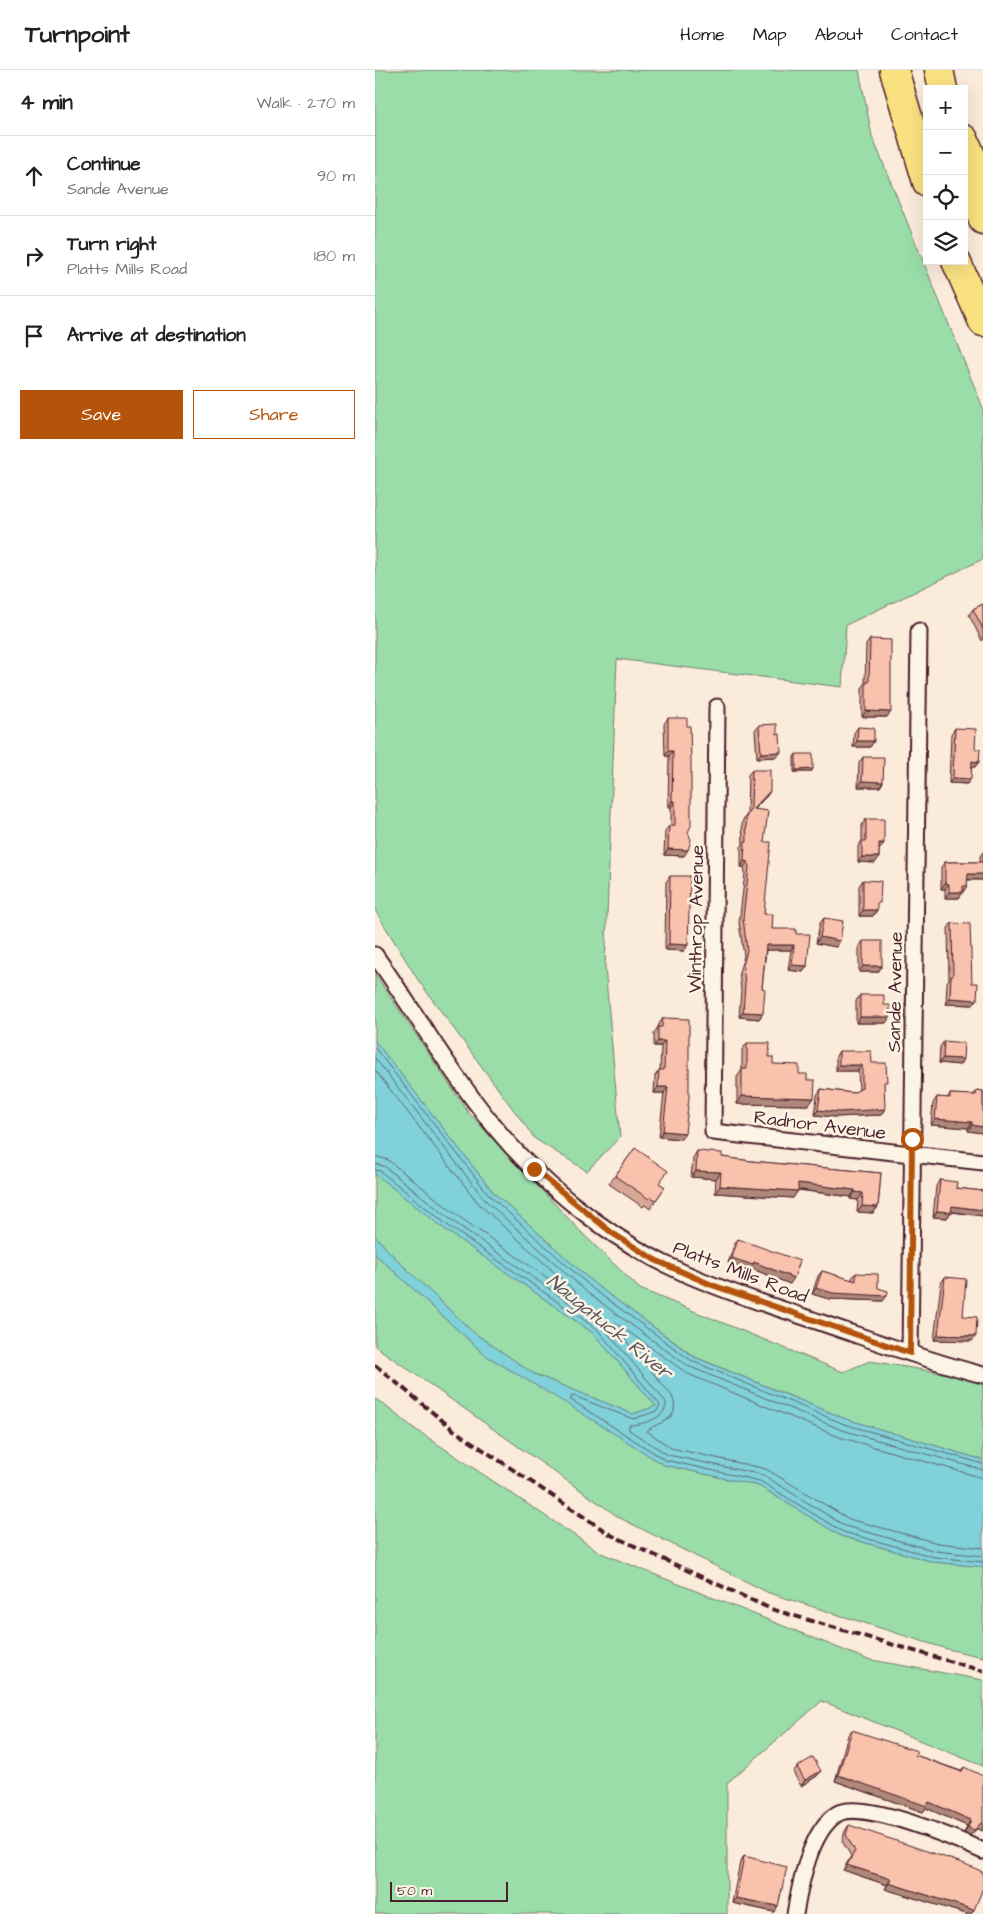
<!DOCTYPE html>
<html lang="en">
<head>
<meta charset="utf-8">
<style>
	body { margin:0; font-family:"Architects Daughter",sans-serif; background:#f6f6f6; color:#202124 }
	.controls { position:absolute; right:15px; top:15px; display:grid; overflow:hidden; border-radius:0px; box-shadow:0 5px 20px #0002 }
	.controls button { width:45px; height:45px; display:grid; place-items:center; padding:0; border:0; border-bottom:1px solid #e0e0e0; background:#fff; color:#202124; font:25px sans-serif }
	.scale { position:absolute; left:15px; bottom:12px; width:118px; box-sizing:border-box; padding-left:5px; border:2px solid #4a1f2b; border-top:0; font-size:14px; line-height:18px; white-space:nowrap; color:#4a1f2b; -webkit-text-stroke:4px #fcf5e5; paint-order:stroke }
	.stop { position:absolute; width:15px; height:15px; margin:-11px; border:4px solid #b45309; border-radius:50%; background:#fff }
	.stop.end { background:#b45309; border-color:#fff; box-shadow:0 1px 5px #0008 }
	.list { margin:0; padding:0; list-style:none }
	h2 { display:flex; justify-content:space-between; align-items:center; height:65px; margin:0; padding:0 20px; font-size:21px }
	h2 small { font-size:16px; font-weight:400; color:#757577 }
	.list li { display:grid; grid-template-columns:32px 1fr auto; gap:15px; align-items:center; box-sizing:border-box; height:80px; padding:0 20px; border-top:1px solid #e0e0e0 }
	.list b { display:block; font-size:19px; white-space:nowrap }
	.list p { margin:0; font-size:16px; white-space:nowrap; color:#757577 }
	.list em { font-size:16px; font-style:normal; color:#757577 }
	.actions { display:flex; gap:10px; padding:15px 20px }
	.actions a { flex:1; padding:11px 0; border:1px solid #b45309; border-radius:0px; text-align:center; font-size:18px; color:#b45309 }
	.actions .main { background:#b45309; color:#fff }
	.icon { flex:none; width:28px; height:28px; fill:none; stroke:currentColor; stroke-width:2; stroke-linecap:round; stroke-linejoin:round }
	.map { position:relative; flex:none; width:608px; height:1844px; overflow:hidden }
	header { display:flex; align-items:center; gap:30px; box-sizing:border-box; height:70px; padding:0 25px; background:#fff; border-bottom:1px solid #e0e0e0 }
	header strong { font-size:24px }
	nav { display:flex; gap:28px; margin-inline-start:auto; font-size:18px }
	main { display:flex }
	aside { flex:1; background:#fff }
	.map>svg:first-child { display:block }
	.green { fill:#9adda9; stroke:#727e6a }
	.water { fill:#80d1d9; stroke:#6a8a93 }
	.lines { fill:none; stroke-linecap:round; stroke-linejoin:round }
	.shore { stroke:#606671; stroke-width:1 }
	.minor-casing { stroke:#4a1f2b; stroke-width:19 }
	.motorway-casing { stroke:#4a1f2b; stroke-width:31 }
	.minor { stroke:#fcf5e5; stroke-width:15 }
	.motorway { stroke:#fae180; stroke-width:28 }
	.rail { stroke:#4a1f2b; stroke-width:4; stroke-dasharray:8 4; stroke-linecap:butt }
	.wall { fill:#d6a794; stroke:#4a1f2b }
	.shaded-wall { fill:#ae8878; stroke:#4a1f2b }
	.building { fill:#f9c2ac; stroke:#4a1f2b }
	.route { stroke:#b45309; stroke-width:6 }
	.labels { text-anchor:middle; stroke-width:5; stroke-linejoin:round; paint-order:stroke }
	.street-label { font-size:19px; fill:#4a1f2b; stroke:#fcf5e5 }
	.water-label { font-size:20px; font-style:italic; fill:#5a545f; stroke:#fcf5e5 }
</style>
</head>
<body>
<header>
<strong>Turnpoint</strong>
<nav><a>Home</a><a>Map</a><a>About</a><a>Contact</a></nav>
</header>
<main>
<aside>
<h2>4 min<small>Walk · 270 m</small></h2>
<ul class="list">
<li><svg class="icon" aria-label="ahead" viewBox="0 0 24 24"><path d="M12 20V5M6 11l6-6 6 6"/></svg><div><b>Continue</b><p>Sande Avenue</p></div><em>90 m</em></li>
<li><svg class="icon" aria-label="right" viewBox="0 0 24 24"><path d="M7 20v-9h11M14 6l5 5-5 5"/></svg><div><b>Turn right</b><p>Platts Mills Road</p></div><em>180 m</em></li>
<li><svg class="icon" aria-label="arrive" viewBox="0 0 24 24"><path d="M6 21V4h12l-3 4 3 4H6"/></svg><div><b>Arrive at destination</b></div></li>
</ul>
<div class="actions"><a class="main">Save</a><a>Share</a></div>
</aside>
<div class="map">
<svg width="608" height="1844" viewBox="0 0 608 1844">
	<rect width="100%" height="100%" fill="#fbebda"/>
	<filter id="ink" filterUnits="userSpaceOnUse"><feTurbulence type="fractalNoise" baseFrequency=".02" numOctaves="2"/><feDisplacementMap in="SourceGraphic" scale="10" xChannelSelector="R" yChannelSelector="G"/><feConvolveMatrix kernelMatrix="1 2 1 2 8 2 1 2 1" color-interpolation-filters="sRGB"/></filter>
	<g filter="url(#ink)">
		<!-- green -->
		<g class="green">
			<path d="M 0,0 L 484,0 L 497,66 L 608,338 L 608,489 L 471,555 L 467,617 L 242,589 L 230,897 L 245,1067 L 212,1101 L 160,1069 L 43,910 L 0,840 Z"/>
			<path d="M 0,904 L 93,1042 L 208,1164 L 265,1219 L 468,1302 L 495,1291 L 608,1310 L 608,1390 L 471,1349 L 320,1287 L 221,1215 L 118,1122 L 0,971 Z"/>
			<path d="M 0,1104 L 72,1161 L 218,1263 L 281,1336 L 258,1344 L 159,1304 L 98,1262 L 22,1190 L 0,1166 Z"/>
			<path d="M 0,1184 L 110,1285 L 192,1333 L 289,1395 L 384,1416 L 466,1466 L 559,1492 L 608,1497 L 608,1587 L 572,1579 L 394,1523 L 245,1448 L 0,1276 Z"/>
			<path d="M 0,1328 L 40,1359 L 226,1483 L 491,1589 L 608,1610 L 608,1696 L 447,1631 L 352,1713 L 352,1844 L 0,1844 Z"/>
		</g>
		<!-- water -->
		<path class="water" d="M 0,971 L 118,1122 L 221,1215 L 319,1287 L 471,1349 L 608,1390 L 608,1497 L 559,1492 L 466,1466 L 384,1416 L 289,1395 L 192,1334 L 110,1285 L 0,1184 L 0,1166 L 22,1190 L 98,1262 L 159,1304 L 258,1344 L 281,1336 L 218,1263 L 72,1161 L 0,1104 Z"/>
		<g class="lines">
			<!-- shore -->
			<g class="shore">
				<path d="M 0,978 L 115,1126 L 218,1219 L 317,1291 L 469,1354 L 608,1394"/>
				<path d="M 0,988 L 110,1130 L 214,1224 L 313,1296 L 467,1360 L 608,1400"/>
				<path d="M 0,1000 L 104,1134 L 200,1221 L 201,1225 L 197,1225 L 83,1146 L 13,1090 L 0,1086"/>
				<path d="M 0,1094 L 9,1096 L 79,1152 L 226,1255 L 291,1332 C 293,1348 267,1355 254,1355 L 254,1360 L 293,1385 L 388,1405 L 470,1456 L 561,1481 L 608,1486"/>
				<path d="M 0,1100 L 5,1101 L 75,1157 L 222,1259 L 285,1335 L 282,1341 L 258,1349 L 199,1326 L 196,1327 L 196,1330 L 290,1390 L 385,1411 L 468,1462 L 560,1487 L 608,1492"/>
				<path d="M 608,1408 L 464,1367 L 313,1304 L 241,1253 L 237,1254 L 297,1326 C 307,1352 284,1350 272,1361 L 296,1378 L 391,1399 L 474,1449 L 563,1473 L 608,1478"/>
			</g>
			<!-- minor casing -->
			<g class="minor-casing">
				<g id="minor">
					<path d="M 342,637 L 338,1062 L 608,1092"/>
					<path d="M 0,885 C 45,949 84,1018 136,1076 C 182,1127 247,1176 309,1203 C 353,1223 401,1237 447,1253 C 500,1271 553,1291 608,1305"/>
					<path d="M 535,1283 L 544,561"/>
					<path d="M 420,1844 C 425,1815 435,1761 462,1744 C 487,1729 582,1769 608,1781"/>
				</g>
			</g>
			<!-- motorway casing -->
			<g class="motorway-casing">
				<g id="motorway">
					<path d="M 519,0 L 552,112"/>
					<path d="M 564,0 L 568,19"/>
					<path d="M 589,69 L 606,109"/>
					<path d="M 589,94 L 608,150"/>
					<path d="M 581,191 L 608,252"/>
				</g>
			</g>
			<!-- minor -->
			<use href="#minor" class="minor"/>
			<!-- motorway -->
			<use href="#motorway" class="motorway"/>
			<!-- rail -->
			<path class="rail" d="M 0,1295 L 80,1361 L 236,1465 L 396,1539 L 608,1601"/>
		</g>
		<!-- wall -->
		<g class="wall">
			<path d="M 608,534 L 608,570 L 607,571 L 594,545 L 598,539 Z"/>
			<path d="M 495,569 L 512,647 L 487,647 L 487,618 L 490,614 L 491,575 Z"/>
			<path d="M 293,648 L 313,762 L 309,786 L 289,785 L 290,761 L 294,756 L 296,755 L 296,737 L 293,737 L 294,686 L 290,686 L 289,654 Z"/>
			<path d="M 384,655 L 402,664 L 402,687 L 382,688 L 380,660 Z"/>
			<path d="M 483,657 L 499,671 L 495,677 L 478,677 L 479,663 Z"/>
			<path d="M 580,658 L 600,679 L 600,697 L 597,697 L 592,714 L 574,713 L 576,664 Z"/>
			<path d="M 421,684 L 436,702 L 419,702 L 419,687 Z"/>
			<path d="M 488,687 L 508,712 L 505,717 L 483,717 L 484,693 Z"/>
			<path d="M 377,700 L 395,721 L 391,727 L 379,739 L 389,772 L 389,844 L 397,859 L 421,864 L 432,896 L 428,902 L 413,900 L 416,880 L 391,880 L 387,918 L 388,943 L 384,949 L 364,947 L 366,920 L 364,902 L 369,886 L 364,853 L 370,803 L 369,797 L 366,797 L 366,777 L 368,774 L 367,752 L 372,744 L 373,705 Z"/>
			<path d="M 491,749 L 509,773 L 504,779 L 504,787 L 500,793 L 483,792 L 483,776 L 487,771 L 487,755 Z"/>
			<path d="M 608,782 L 608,810 L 592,810 L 592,816 L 584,828 L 570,828 L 570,819 L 566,819 L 566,797 L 570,792 L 605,792 L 605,786 Z"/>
			<path d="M 295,806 L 309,881 L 290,880 L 291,812 Z"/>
			<path d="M 488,810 L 502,840 L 498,846 L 484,846 L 484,816 Z"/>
			<path d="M 449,848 L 461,877 L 441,873 L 445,853 Z"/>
			<path d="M 577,853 L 598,935 L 571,934 L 572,912 L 574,909 L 573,858 Z"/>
			<path d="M 488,871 L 507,896 L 503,902 L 484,902 L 484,877 Z"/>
			<path d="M 485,925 L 509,935 L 511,953 L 481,953 L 481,931 Z"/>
			<path d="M 288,948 L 306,1069 L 284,1067 L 289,1023 L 279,1023 L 280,1006 L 284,1000 L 285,1000 L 286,976 L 279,976 L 279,963 L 283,957 L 284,954 Z"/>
			<path d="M 569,971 L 585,995 L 564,993 L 565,977 Z"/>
			<path d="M 372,973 L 394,987 L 398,994 L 424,1004 L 432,1010 L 434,1035 L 362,1034 L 362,1007 L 367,1000 L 367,980 Z"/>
			<path d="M 464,981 L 497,993 L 509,1015 L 506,1045 L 460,1047 L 440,1045 L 442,1025 L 446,1019 L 478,1023 L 484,1020 L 483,1001 L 461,1001 L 461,986 Z"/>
			<path d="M 602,1020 L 608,1021 L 608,1063 L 593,1061 L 593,1058 L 556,1055 L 558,1033 L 562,1027 L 572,1028 L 575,1024 L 598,1025 Z"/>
			<path d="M 260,1078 L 284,1113 L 290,1117 L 275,1139 L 270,1135 L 268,1137 L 234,1114 Z"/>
			<path d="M 322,1081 L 347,1087 L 376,1091 L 506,1103 L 503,1137 L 498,1143 L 482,1142 L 483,1130 L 475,1129 L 476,1127 L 423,1120 L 418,1128 L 340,1123 L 341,1109 L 316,1107 L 318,1088 Z"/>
			<path d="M 565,1110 L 581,1118 L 608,1121 L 608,1146 L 576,1142 L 572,1148 L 558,1147 L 561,1116 Z"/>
			<path d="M 363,1169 L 415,1214 L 375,1198 L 374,1201 L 353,1193 L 359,1175 Z"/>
			<path d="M 447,1201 L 477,1210 L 477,1208 L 481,1203 L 503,1218 L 508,1231 L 454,1229 L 437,1224 L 443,1206 Z"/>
			<path d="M 570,1207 L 588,1246 L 597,1271 L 559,1270 L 566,1213 Z"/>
			<path d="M 477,1660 L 540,1685 L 586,1701 L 589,1697 L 602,1759 L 595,1765 L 589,1763 L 592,1756 L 551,1738 L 548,1742 L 460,1711 L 473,1665 Z"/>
			<path d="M 422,1697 L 446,1701 L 442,1706 L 426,1716 L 418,1702 Z"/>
			<path d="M 474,1755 L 599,1840 L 596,1844 L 591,1844 L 510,1819 L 512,1815 L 468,1800 L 476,1786 L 467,1771 L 470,1761 Z"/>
			<path d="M 369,1786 L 399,1842 L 357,1833 L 365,1792 Z"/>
		</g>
		<!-- shaded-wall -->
		<g class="shaded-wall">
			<path d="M 491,641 L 516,642 L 512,647 L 487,647 Z"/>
			<path d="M 482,671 L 499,671 L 495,677 L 478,677 Z"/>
			<path d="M 293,681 L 298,681 L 294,686 L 290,686 Z"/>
			<path d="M 406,682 L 402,687 L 382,688 L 386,683 Z"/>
			<path d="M 597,691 L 604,692 L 600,697 L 593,697 Z"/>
			<path d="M 438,699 L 436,702 L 419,702 L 421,700 Z"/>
			<path d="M 578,708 L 596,709 L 592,714 L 574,713 Z"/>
			<path d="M 487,711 L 508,712 L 505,717 L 483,717 Z"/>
			<path d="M 395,721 L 391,727 L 374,744 L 378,739 Z"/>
			<path d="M 297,731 L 300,731 L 296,737 L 293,737 Z"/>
			<path d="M 504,773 L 509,773 L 505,779 L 500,779 Z"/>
			<path d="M 293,779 L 313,780 L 309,786 L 289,785 Z"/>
			<path d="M 487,787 L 504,787 L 500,793 L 483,792 Z"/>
			<path d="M 369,791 L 373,792 L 369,797 L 366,797 Z"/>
			<path d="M 593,804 L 608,804 L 608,810 L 589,809 Z"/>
			<path d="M 570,813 L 574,814 L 570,819 L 566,819 Z"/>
			<path d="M 574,822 L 588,822 L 584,828 L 570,828 Z"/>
			<path d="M 488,840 L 502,840 L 498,846 L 484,846 Z"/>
			<path d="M 445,867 L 465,871 L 461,877 L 441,873 Z"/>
			<path d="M 294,874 L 313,875 L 309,881 L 290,880 Z"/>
			<path d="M 391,875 L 419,875 L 416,880 L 387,880 Z"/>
			<path d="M 417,895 L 432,896 L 428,902 L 413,900 Z"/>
			<path d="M 488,896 L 507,896 L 503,902 L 484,902 Z"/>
			<path d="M 575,928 L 602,930 L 598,935 L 571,934 Z"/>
			<path d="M 368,942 L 388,943 L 384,949 L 364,947 Z"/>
			<path d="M 485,947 L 515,947 L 511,953 L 481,953 Z"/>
			<path d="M 283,971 L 290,971 L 286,976 L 279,976 Z"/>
			<path d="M 568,988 L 588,989 L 585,995 L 564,993 Z"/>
			<path d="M 464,995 L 487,995 L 483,1001 L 461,1001 Z"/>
			<path d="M 283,1017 L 293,1017 L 289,1023 L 279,1023 Z"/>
			<path d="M 367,1026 L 439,1028 L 434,1035 L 362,1034 Z"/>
			<path d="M 510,1039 L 506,1045 L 460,1047 L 440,1045 L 443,1040 Z"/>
			<path d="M 560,1049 L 597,1052 L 593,1058 L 556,1055 Z"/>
			<path d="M 597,1055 L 608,1057 L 608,1063 L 593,1061 Z"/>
			<path d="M 288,1061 L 310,1063 L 306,1069 L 284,1067 Z"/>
			<path d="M 321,1101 L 346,1102 L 341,1109 L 316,1107 Z"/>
			<path d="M 423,1113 L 480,1120 L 476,1127 L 419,1119 Z"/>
			<path d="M 345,1116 L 423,1121 L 418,1128 L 340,1123 Z"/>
			<path d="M 480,1122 L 488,1123 L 483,1130 L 475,1129 Z"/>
			<path d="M 487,1136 L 503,1137 L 498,1143 L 482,1142 Z"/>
			<path d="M 577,1136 L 608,1140 L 608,1146 L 573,1141 Z"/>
			<path d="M 562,1141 L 576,1142 L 572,1148 L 558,1147 Z"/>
			<path d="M 357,1188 L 379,1192 L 419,1208 L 415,1214 L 375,1198 L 374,1201 L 353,1193 Z"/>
			<path d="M 441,1218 L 512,1226 L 508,1231 L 454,1229 L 437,1224 Z"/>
			<path d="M 563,1265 L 601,1266 L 597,1271 L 559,1270 Z"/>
			<path d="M 446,1701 L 442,1706 L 426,1716 L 430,1710 Z"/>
			<path d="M 463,1705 L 554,1732 L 596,1750 L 592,1756 L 551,1738 L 548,1742 L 460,1711 Z"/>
			<path d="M 606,1753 L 608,1754 L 608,1761 L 602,1759 L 595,1765 L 589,1763 L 593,1757 Z"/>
			<path d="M 472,1795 L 516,1809 L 512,1815 L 468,1800 Z"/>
			<path d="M 514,1813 L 599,1840 L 596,1844 L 591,1844 L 510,1819 Z"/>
			<path d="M 361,1828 L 403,1836 L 399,1842 L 357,1833 Z"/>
		</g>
		<!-- building -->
		<g class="building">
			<path d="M 608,534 L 608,559 L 598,539 Z"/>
			<path d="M 495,569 L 516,570 L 516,642 L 491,641 L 491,612 L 494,612 Z"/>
			<path d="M 293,648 L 312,648 L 312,656 L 315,656 L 316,692 L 316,756 L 313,762 L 316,770 L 313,780 L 293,779 L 294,756 L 300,755 L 300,731 L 297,731 L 298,681 L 293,681 Z"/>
			<path d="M 402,654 L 402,664 L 405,664 L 406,682 L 386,683 L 384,655 Z"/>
			<path d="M 483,657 L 499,658 L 499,671 L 482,671 Z"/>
			<path d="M 580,658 L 601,659 L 600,679 L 605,679 L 604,692 L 597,691 L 596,709 L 578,708 Z"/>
			<path d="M 421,684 L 438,684 L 438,699 L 421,700 Z"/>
			<path d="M 488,687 L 509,687 L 508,712 L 487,711 Z"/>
			<path d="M 377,700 L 395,700 L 395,721 L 378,739 L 393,741 L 389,772 L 396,772 L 389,844 L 398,844 L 397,859 L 421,859 L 421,864 L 435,864 L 432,896 L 417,895 L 419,875 L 391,875 L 387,918 L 390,919 L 388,943 L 368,942 L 370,914 L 368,896 L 372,880 L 368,848 L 374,797 L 373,792 L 369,791 L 370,772 L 372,772 L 371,747 L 376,738 Z"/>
			<path d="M 491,749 L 509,749 L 509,773 L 504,773 L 504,787 L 487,787 L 487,771 L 491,771 Z"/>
			<path d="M 570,792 L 608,792 L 608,804 L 593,804 L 592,816 L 588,816 L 588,822 L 574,822 L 574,814 L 570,813 Z"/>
			<path d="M 295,806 L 315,806 L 313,875 L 294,874 Z"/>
			<path d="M 488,810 L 506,811 L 505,833 L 502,833 L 502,840 L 488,840 Z"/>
			<path d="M 449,848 L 468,851 L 465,871 L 445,867 Z"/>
			<path d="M 577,853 L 595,854 L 597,913 L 603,913 L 602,930 L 575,928 L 576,906 L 578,906 Z"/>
			<rect x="488" y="871" width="19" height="25"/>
			<path d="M 485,925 L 509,925 L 509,935 L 515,935 L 515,947 L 485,947 Z"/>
			<path d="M 288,948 L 314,949 L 314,1028 L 310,1063 L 288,1061 L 293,1017 L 283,1017 L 284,1000 L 289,1000 L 290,971 L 283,971 L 283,957 L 287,957 Z"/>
			<path d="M 569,971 L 589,973 L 588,989 L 568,988 Z"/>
			<path d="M 372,973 L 395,973 L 394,987 L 398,987 L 398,994 L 424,995 L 424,1004 L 432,1004 L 432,1010 L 440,1010 L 439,1028 L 367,1026 L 367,999 L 372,999 Z"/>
			<path d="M 464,981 L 496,981 L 497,993 L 511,993 L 512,1012 L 509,1012 L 510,1039 L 464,1042 L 443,1040 L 446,1019 L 478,1023 L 487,1018 L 487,995 L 464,995 Z"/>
			<path d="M 602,1020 L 608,1021 L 608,1057 L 597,1055 L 597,1052 L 560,1049 L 562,1027 L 575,1028 L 575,1024 L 601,1025 Z"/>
			<path d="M 260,1078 L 293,1101 L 284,1113 L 290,1117 L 281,1130 L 276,1127 L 274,1129 L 240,1106 Z"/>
			<path d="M 322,1081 L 347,1083 L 347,1087 L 376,1091 L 506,1103 L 503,1137 L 487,1136 L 488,1123 L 480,1122 L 480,1120 L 423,1113 L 423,1121 L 345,1116 L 346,1102 L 321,1101 Z"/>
			<path d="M 565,1110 L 582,1112 L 581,1118 L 608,1121 L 608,1140 L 577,1136 L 576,1142 L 562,1141 Z"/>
			<path d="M 363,1169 L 425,1191 L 419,1208 L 379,1192 L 378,1195 L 357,1188 Z"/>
			<path d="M 447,1201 L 481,1211 L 481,1203 L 503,1204 L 503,1218 L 513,1221 L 512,1226 L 458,1223 L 441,1218 Z"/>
			<path d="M 570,1207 L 591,1209 L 588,1246 L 602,1247 L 601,1266 L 563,1265 Z"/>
			<path d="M 477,1660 L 542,1681 L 540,1685 L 587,1702 L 589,1697 L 608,1706 L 608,1754 L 606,1753 L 599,1760 L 593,1757 L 596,1750 L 554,1732 L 552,1736 L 463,1705 Z"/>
			<path d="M 438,1687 L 446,1701 L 430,1710 L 422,1697 Z"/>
			<path d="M 474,1755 L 590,1794 L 608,1802 L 608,1818 L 599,1840 L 514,1813 L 516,1809 L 472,1795 L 480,1781 L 471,1765 Z"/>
			<path d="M 369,1786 L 412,1797 L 403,1836 L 361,1828 Z"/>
		</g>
	</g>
	<g class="lines" filter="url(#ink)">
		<!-- route -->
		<path class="route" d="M 159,1099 L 237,1163 L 280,1190 L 337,1215 L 535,1283 L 537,1069"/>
	</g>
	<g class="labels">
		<!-- street labels -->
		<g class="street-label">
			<text transform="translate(320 849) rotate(-89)" y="7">Winthrop Avenue</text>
			<text transform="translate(519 922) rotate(-89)" y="7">Sande Avenue</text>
			<text transform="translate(445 1054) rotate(7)" y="7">Radnor Avenue</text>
			<text transform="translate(366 1201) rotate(21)" y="7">Platts Mills Road</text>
		</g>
		<!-- water labels -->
		<g class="water-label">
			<text transform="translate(235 1256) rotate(39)" y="7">Naugatuck River</text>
		</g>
	</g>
</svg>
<div class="controls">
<button>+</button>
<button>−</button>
<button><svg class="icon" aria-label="locate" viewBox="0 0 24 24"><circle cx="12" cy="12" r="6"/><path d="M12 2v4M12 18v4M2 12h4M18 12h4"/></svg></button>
<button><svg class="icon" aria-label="layers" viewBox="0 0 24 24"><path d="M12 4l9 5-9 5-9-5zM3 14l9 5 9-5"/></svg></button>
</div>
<div class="scale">50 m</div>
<div class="stop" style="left:537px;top:1069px"></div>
<div class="stop end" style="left:159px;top:1099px"></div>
</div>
</main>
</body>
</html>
